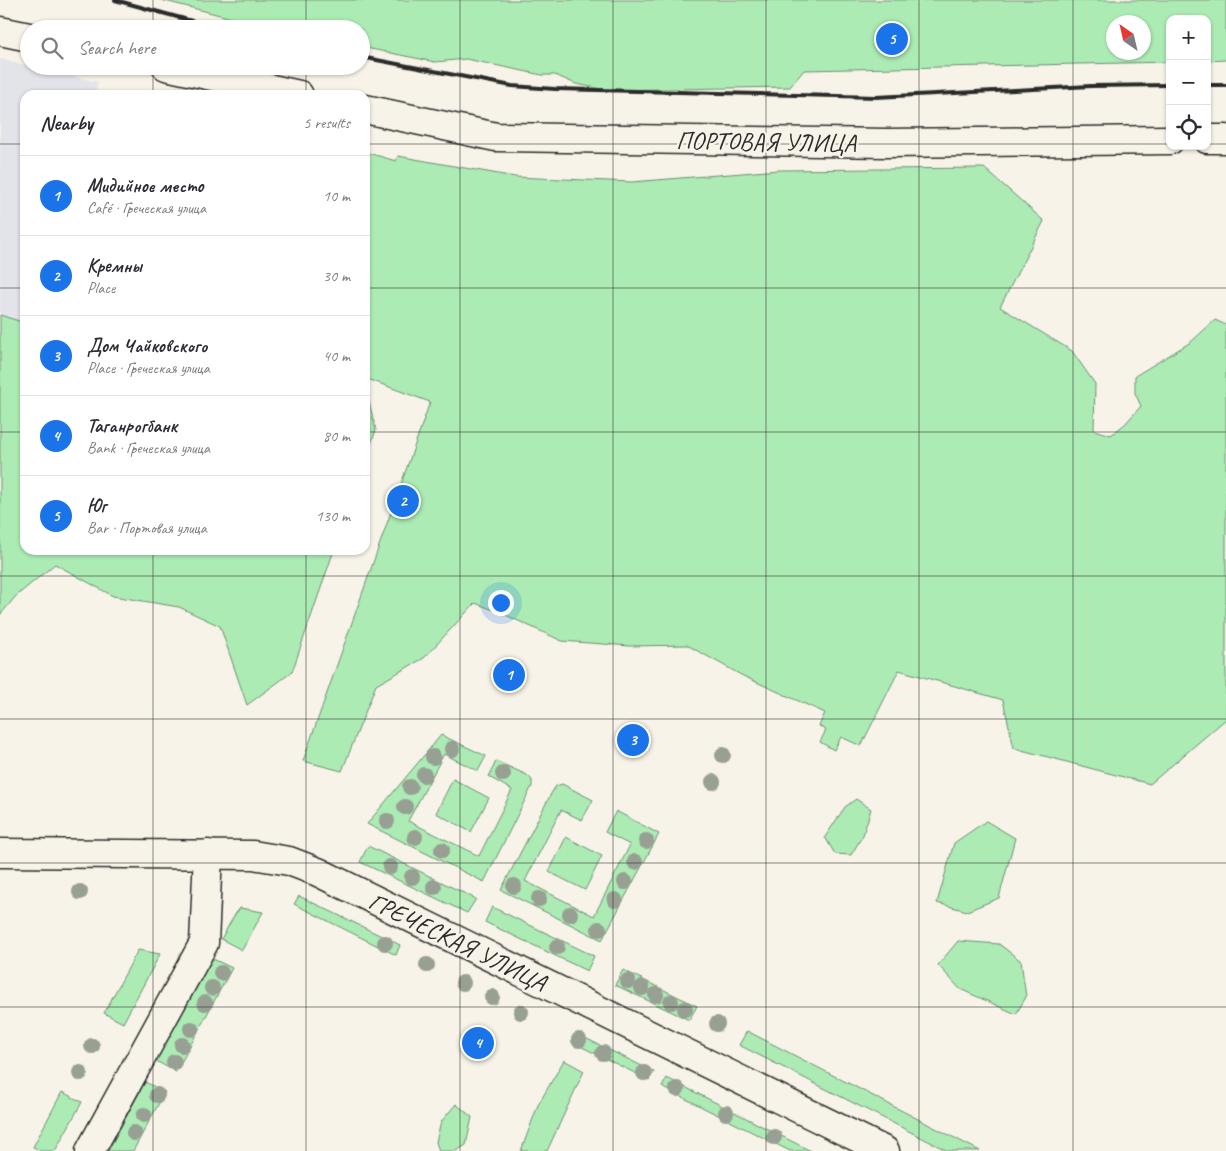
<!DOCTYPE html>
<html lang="en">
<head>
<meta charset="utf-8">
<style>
	body { margin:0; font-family:Caveat,sans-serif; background:#f7f7f7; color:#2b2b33 }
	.controls { position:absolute; right:15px; top:15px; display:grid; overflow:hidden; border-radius:10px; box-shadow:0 1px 4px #0004 }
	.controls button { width:45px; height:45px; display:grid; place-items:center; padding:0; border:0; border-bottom:1px solid #e1e1e2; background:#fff; color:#2b2b33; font:25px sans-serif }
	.compass { position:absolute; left:1106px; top:15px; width:45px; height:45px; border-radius:50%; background:#fff; box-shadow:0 1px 4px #0004; rotate:326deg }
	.you { position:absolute; left:500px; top:602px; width:18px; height:18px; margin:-12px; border:4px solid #fff; border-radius:50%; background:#1a73e8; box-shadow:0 0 0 8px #1a73e833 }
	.badge { display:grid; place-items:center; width:32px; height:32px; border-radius:50%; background:#1a73e8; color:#fff; font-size:16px; font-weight:700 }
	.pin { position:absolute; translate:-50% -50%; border:2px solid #fff; box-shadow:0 1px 5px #0006 }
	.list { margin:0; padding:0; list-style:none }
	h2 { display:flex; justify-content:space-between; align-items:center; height:65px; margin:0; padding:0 20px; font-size:21px }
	h2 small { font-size:16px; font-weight:400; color:#7c7c81 }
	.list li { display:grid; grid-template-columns:32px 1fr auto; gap:15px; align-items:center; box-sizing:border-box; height:80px; padding:0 20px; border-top:1px solid #e1e1e2 }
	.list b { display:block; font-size:19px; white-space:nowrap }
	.list p { margin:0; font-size:16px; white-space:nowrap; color:#7c7c81 }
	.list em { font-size:16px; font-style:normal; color:#7c7c81 }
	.icon { flex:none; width:28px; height:28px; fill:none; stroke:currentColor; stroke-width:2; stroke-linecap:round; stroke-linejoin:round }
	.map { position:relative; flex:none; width:1226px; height:1151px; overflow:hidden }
	.search { position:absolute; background:#fff; box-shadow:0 1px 4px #0004; left:20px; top:20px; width:350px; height:55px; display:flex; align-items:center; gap:12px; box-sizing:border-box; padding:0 18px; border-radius:28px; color:#7c7c81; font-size:19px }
	.panel { position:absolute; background:#fff; box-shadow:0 1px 4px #0004; left:20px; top:90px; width:350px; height:465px; border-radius:15px }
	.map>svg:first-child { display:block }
	.built { fill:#e2e4ea }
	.green { fill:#acecb4; stroke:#6c8c70; fill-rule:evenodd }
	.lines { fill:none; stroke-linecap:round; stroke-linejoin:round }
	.street-casing { stroke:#2b2b2b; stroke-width:31 }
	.secondary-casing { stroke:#2b2b2b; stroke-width:31 }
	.street { stroke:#f7f3e8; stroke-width:28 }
	.secondary { stroke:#f7f3e8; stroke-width:28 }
	.rail { stroke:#2b2b2b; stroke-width:4 }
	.tree { fill:#989f93 }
	.grid { fill:none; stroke:#2b2b2b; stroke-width:1; stroke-opacity:0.55 }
	.labels { text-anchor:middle; stroke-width:4.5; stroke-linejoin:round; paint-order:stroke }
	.street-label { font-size:25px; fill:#2b2b2b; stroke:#f7f3e8 }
</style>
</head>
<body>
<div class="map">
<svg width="1226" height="1151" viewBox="0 0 1226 1151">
	<rect width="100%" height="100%" fill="#f7f3e8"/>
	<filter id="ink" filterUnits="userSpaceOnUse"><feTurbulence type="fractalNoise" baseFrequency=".02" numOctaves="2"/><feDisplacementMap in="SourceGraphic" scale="10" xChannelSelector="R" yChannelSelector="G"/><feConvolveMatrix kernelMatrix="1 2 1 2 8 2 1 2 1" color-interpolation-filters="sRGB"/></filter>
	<g filter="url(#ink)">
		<!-- built -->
		<path class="built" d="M 0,59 L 98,82 L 95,95 L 25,95 L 25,358 L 0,356 Z"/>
		<!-- green -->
		<g class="green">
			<path d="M 161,0 L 1226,0 L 1226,60 L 1207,61 L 1207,19 L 1170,19 L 1170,62 L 804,70 L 790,87 L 607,90 L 576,84 L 555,75 L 542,75 L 466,59 L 435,62 L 361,47 L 361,29 L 275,29 ZM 1114,22 L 1144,22 L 1144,52 L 1114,52 Z"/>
			<path d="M 365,152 L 396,161 L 398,156 L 515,177 L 632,182 L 779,170 L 984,168 L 1044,221 L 1000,307 L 1072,351 L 1095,384 L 1094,430 L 1111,435 L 1125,424 L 1141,406 L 1135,393 L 1135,376 L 1191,342 L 1215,320 L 1226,325 L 1226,719 L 1150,784 L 1014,748 L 1003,700 L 899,670 L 861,746 L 841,737 L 834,750 L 820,742 L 826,730 L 819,726 L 825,713 L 743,676 L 687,645 L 630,646 L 562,641 L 499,612 L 475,603 L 424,658 L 376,685 L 342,771 L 303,761 L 430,402 L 365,378 L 365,256 L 368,246 L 365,241 Z"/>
			<path d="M 0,315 L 25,323 L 25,550 L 334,550 L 292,672 L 247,705 L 220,626 L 179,607 L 113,596 L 55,564 L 16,596 L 0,615 Z"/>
			<path d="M 365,386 L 376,430 L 365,460 Z"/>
			<path d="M 441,735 L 486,756 L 478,771 L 444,754 L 408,821 L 479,856 L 512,790 L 489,777 L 496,761 L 527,775 L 532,780 L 532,786 L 484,882 L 367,824 Z"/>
			<path d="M 453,779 L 489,798 L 471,832 L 436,813 Z"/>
			<path d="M 562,784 L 593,800 L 582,820 L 561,810 L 525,881 L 594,916 L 630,845 L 605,832 L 616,811 L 659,834 L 602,940 L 501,890 L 552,792 L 556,786 Z"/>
			<path d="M 856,799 L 871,809 L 863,835 L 851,855 L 835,854 L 825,837 L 845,807 Z"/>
			<path d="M 986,821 L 1015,838 L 999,898 L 967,911 L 937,903 L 954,843 Z"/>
			<path d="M 566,837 L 602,856 L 585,890 L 549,872 Z"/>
			<path d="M 368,846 L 476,899 L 467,913 L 360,862 Z"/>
			<path d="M 299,896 L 400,945 L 396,955 L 294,904 Z"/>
			<path d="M 492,907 L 594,956 L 587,971 L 485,922 Z"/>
			<path d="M 240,908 L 263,912 L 242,950 L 221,939 L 234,916 Z"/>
			<path d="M 958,941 L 999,944 L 1021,961 L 1026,997 L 1016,1014 L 960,989 L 938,965 Z"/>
			<path d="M 138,950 L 160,954 L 123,1023 L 104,1013 Z"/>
			<path d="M 211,958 L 232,968 L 176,1072 L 156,1061 Z"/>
			<path d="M 623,970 L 697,1006 L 689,1020 L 615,985 Z"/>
			<path d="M 747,1031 L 980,1151 L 948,1151 L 739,1045 Z"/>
			<path d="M 577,1034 L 654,1072 L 649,1080 L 572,1042 Z"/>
			<path d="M 564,1060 L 584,1071 L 547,1151 L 521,1151 L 538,1105 Z"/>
			<path d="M 667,1078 L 811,1151 L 790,1151 L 662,1087 Z"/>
			<path d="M 145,1082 L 165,1092 L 133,1151 L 108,1151 Z"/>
			<path d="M 62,1092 L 82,1102 L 55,1151 L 41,1151 L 33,1147 Z"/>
			<path d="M 456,1104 L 472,1117 L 466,1145 L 456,1151 L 439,1151 L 436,1142 L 441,1122 Z"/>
		</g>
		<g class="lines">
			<!-- street casing -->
			<g class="street-casing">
				<path id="street" d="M 90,1151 L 204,943 L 208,854"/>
			</g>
			<!-- secondary casing -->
			<g class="secondary-casing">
				<g id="secondary">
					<path d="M 0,31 L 29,37"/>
					<path d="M 166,66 L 299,95"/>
					<path d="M 365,109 L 496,137 L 887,143 L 1170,140"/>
					<path d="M 1207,139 L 1226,139"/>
					<path d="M 0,853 L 253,855 L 289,861 L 318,872 L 885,1151"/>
				</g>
			</g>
			<!-- street -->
			<use href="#street" class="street"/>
			<!-- secondary -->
			<use href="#secondary" class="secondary"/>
			<!-- rail -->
			<g class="rail">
				<path d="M 115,0 L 221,29"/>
				<path d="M 361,57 L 512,86 L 555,89 L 876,97 L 1091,86 L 1170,85"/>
				<path d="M 1207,85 L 1226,85"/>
			</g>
		</g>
		<!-- trees -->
		<g class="tree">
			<circle cx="452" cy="749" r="8"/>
			<circle cx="723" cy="755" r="8"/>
			<circle cx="433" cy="757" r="8"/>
			<circle cx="503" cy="774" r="8"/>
			<circle cx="424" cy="775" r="8"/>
			<circle cx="713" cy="782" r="8"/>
			<circle cx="410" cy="787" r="8"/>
			<circle cx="405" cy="807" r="8"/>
			<circle cx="387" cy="821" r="8"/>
			<circle cx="415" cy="837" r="8"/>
			<circle cx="646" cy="841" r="8"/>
			<circle cx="442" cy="850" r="8"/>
			<circle cx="635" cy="862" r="8"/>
			<circle cx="390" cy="867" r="8"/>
			<circle cx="412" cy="877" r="8"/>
			<circle cx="625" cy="882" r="8"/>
			<circle cx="514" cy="886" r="8"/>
			<circle cx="434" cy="887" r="8"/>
			<circle cx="80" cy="892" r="8"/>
			<circle cx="539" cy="899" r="8"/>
			<circle cx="615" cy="900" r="8"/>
			<circle cx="570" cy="914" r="8"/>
			<circle cx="599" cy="929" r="8"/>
			<circle cx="385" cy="943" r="8"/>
			<circle cx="557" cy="947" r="8"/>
			<circle cx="427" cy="965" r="8"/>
			<circle cx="221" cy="973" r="8"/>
			<circle cx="628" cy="981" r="8"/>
			<circle cx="463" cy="983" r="8"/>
			<circle cx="212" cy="988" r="8"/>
			<circle cx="642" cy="988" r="8"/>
			<circle cx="656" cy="995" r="8"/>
			<circle cx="492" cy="997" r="8"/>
			<circle cx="671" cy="1002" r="8"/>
			<circle cx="205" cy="1003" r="8"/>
			<circle cx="685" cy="1009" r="8"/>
			<circle cx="521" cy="1012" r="8"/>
			<circle cx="717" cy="1024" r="8"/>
			<circle cx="191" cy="1029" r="8"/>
			<circle cx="579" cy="1040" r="8"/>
			<circle cx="182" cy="1045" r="8"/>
			<circle cx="92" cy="1046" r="8"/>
			<circle cx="603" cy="1053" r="8"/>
			<circle cx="174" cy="1062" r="8"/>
			<circle cx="80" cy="1073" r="8"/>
			<circle cx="644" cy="1073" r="8"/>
			<circle cx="677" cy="1089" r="8"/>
			<circle cx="157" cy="1095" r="8"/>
			<circle cx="726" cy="1113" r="8"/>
			<circle cx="144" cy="1115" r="8"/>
			<circle cx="134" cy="1133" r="8"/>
			<circle cx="774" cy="1137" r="8"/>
		</g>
	</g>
	<!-- grid -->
	<path class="grid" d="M 153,0 L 153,29M 306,0 L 306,29M 460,0 L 460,1151M 613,0 L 613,1151M 766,0 L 766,1151M 919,0 L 919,1151M 1073,0 L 1073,1151M 153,66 L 153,95M 306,66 L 306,95M 0,144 L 25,144M 365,144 L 1170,144M 1207,144 L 1226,144M 0,288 L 25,288M 365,288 L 1226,288M 0,432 L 25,432M 365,432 L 1226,432M 153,550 L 153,1151M 306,550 L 306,1151M 0,576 L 1226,576M 0,719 L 1226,719M 0,863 L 1226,863M 0,1007 L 1226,1007"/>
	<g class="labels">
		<!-- street labels -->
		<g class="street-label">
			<text transform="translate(766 141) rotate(1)" y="9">ПОРТОВАЯ УЛИЦА</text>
			<text transform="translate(458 941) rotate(26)" y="9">ГРЕЧЕСКАЯ УЛИЦА</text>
		</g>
	</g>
</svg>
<div class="controls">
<button>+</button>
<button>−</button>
<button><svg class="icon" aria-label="locate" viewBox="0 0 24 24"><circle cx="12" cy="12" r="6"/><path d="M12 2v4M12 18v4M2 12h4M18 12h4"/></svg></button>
</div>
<svg class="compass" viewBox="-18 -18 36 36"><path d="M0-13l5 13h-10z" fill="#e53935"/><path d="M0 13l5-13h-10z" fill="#7c7c81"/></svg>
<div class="you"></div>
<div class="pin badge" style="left:509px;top:675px">1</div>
<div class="pin badge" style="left:403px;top:501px">2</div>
<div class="pin badge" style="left:633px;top:740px">3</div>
<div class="pin badge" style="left:478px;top:1043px">4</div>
<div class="pin badge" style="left:892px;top:39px">5</div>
<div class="search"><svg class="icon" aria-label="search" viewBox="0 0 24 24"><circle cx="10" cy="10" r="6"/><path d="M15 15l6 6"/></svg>Search here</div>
<section class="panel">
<h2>Nearby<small>5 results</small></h2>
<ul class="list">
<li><span class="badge">1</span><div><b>Мидийное место</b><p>Café · Греческая улица</p></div><em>10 m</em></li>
<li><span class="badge">2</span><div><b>Кремны</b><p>Place</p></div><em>30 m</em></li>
<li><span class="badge">3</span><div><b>Дом Чайковского</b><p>Place · Греческая улица</p></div><em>40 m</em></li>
<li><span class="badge">4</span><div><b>Таганрогбанк</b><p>Bank · Греческая улица</p></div><em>80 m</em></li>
<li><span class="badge">5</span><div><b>Юг</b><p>Bar · Портовая улица</p></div><em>130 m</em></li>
</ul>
</section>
</div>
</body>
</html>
